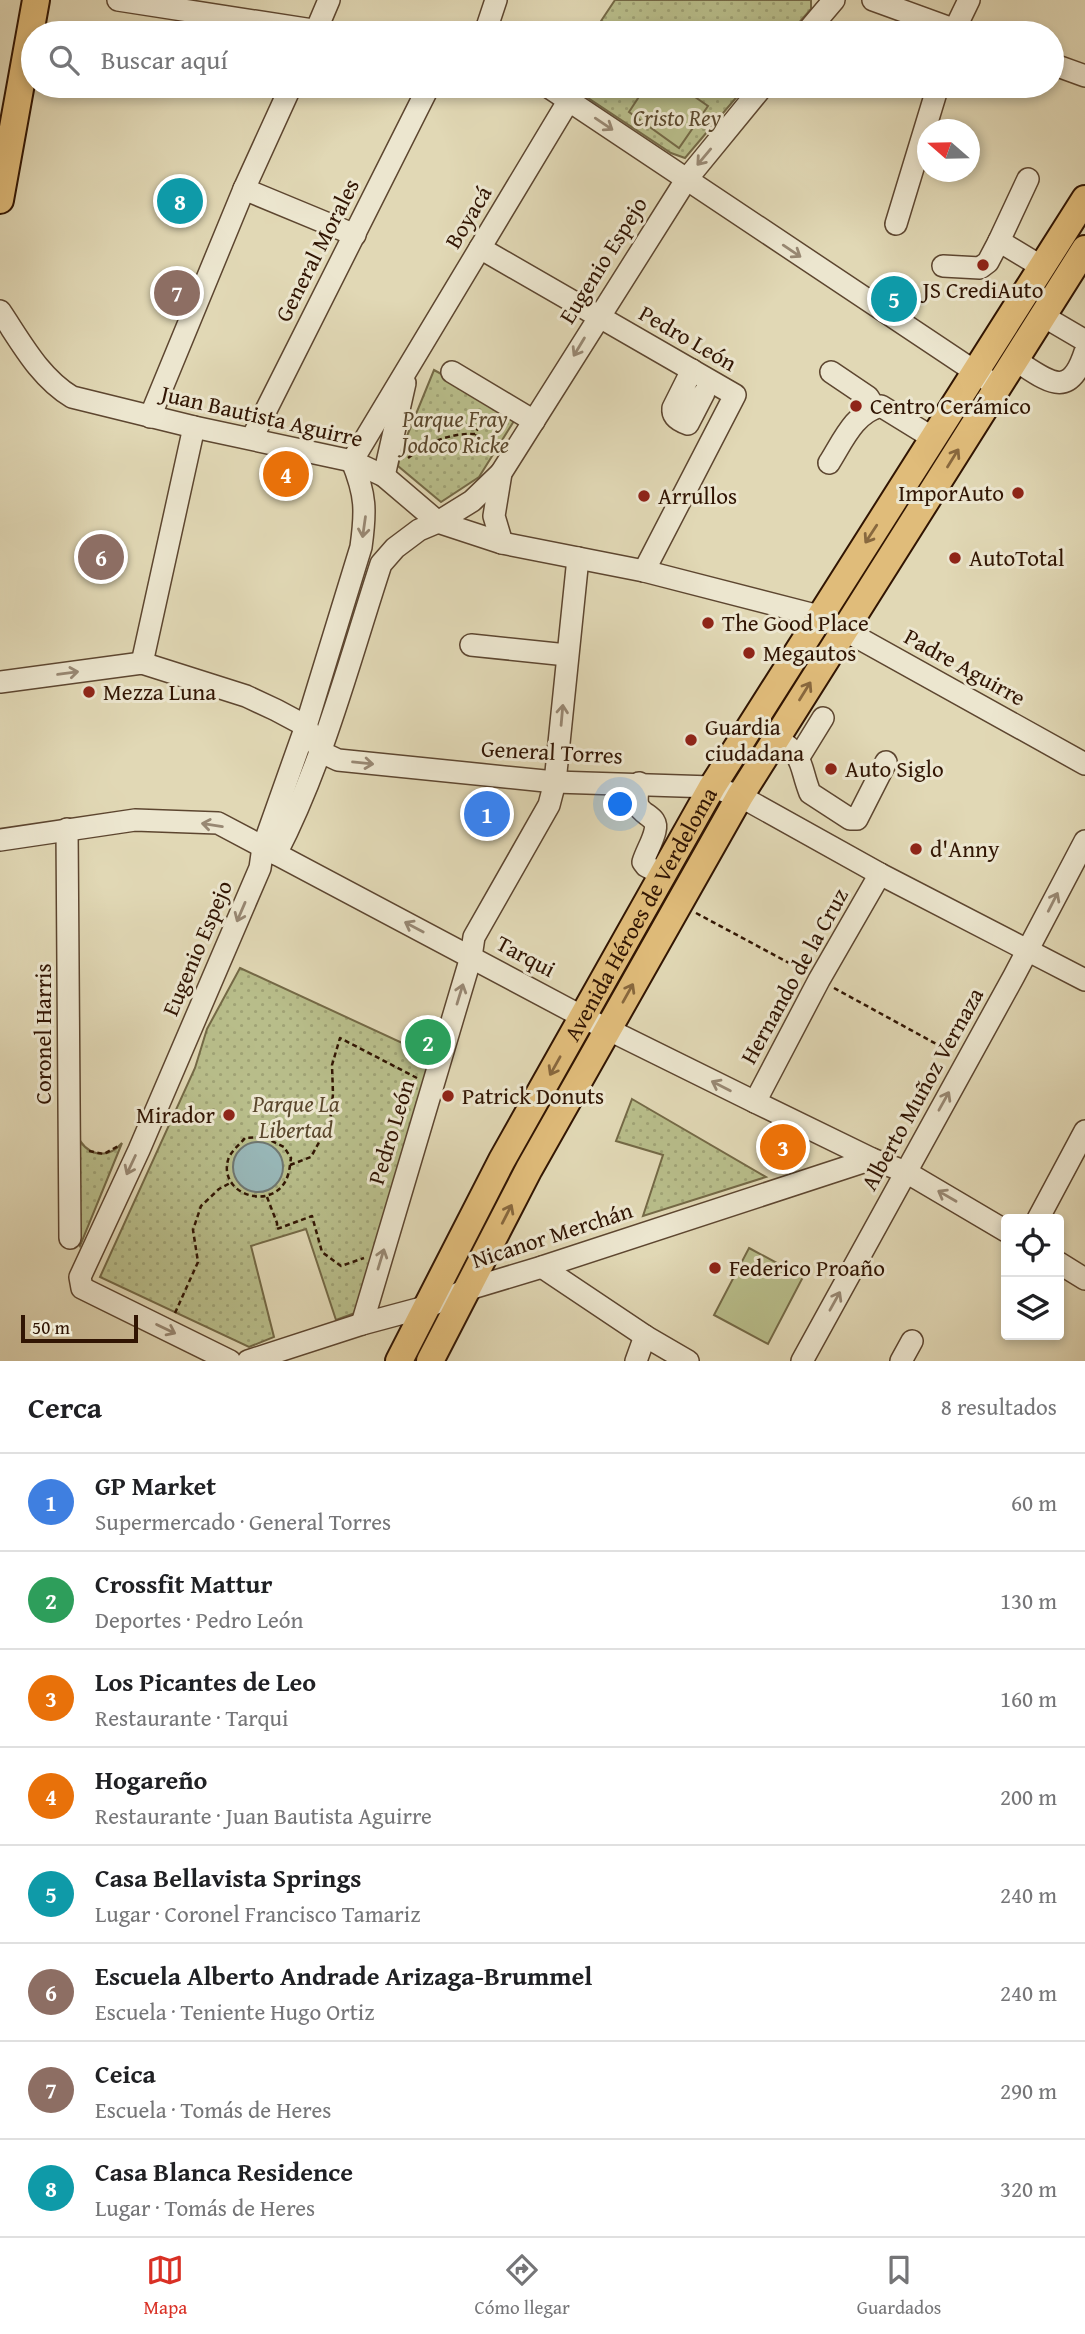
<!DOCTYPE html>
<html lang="es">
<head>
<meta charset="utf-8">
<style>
	body { margin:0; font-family:"Gentium Book Plus",serif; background:#f2f2f2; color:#202124 }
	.controls { position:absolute; right:21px; bottom:21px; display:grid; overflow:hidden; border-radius:7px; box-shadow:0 4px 10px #0003 }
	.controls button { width:63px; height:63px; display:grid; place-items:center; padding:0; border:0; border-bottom:2px solid #e0e0e0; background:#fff; color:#202124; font:35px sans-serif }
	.compass { position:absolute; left:917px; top:119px; width:63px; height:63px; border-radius:50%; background:#fff; box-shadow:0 4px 10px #0003; rotate:290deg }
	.scale { position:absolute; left:21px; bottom:18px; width:117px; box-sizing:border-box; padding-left:7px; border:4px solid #311503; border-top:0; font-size:19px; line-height:24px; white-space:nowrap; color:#311503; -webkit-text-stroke:5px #ece6cf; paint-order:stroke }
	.you { position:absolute; left:621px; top:805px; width:24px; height:24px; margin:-18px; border:5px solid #fff; border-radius:50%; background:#1a73e8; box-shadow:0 0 0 10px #1a73e833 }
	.badge { display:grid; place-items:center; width:46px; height:46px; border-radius:50%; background:#d93025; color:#fff; font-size:23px; font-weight:700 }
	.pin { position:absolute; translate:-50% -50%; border:4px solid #fff; box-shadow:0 2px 7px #0006 }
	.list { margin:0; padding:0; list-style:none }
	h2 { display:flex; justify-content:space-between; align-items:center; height:91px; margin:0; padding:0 28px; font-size:30px }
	h2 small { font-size:23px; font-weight:400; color:#757577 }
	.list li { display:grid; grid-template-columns:46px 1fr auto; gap:21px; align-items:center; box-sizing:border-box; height:98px; padding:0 28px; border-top:2px solid #e0e0e0 }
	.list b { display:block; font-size:26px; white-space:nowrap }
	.list p { margin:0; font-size:23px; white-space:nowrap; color:#757577 }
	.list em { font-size:23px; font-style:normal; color:#757577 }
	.icon { flex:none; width:38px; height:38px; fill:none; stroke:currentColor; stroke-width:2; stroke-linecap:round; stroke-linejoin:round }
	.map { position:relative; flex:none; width:1085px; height:1361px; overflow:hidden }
	.search { position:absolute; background:#fff; box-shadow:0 4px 10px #0003; left:21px; right:21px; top:21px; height:77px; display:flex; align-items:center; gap:18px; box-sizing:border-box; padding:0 24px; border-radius:38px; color:#757577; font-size:26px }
	.sheet { height:875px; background:#fff }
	nav { display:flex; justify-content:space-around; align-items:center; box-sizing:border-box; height:98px; border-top:2px solid #e0e0e0; background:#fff; font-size:19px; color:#757577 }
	nav a { display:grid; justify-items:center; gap:4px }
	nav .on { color:#d93025 }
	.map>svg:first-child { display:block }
	.grass { fill:url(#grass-dots); stroke:#746946; stroke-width:2 }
	.pitch { fill:#b8bd8a; stroke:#746946; stroke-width:2 }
	.water { fill:#98b7b8; stroke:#6f7670; stroke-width:2 }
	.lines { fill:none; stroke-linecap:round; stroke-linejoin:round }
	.minor-casing { stroke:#5d4630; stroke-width:24 }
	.major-casing { stroke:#311503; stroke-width:30 }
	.path { stroke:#311503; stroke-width:2.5; stroke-dasharray:5 3.5; stroke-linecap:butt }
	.minor { stroke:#ece6cf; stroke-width:21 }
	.major { stroke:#e0bc7a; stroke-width:26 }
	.oneway { stroke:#988873 }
	.oneway2 { stroke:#88683e }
	.poi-dot { fill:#8f2418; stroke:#ece6cf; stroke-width:2.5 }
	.labels { text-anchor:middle; stroke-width:6; stroke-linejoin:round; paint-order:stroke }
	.park-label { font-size:23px; font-style:italic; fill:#5a472c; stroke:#ece6cf }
	.street-label { font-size:23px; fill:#311503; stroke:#ece6cf }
	.poi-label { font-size:23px; fill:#311503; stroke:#ece6cf; text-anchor:start }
</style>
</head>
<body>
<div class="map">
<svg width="1085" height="1361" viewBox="0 0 1085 1361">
	<defs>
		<pattern id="grass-dots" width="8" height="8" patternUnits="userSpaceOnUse" patternTransform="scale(1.75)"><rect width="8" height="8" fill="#b8bd8a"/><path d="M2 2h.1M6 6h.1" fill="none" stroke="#9fa275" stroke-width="1.8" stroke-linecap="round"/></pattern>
	</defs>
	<rect width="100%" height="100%" fill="#e1d8b5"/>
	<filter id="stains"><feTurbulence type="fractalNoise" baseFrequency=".00286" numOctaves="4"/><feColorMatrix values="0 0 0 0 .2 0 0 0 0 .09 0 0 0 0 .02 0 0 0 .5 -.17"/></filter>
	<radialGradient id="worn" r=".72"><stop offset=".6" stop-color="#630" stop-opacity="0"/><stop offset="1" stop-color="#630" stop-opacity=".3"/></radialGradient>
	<!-- grass -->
	<g class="grass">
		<path d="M 615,0 L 811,0 L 811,9 L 790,33 L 630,33 L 601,21 Z"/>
		<path d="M 570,86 L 746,86 L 685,158 L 671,153 Z"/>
		<path d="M 434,370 L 509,411 L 514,421 L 479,477 L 441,502 L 398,466 L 400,453 Z"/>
		<path d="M 240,968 L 437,1059 L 355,1313 L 336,1320 L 306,1229 L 251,1246 L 274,1337 L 249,1347 L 100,1277 L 195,1068 L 207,1029 Z"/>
		<path d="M 632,1099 L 766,1177 L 643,1216 L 663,1155 L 616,1141 Z"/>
		<path d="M 77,1135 C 86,1155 106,1161 122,1143 L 80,1246 L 75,1234 Z"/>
	</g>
	<!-- pitch -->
	<g class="pitch">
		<path d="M 646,86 L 679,86 L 708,106 L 679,148 L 629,112 Z"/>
		<path d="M 749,1248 L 803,1277 L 768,1344 L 714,1315 Z"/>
	</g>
	<!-- water -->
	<circle class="water" cx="258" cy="1167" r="25"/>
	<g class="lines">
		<!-- minor casing -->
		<g class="minor-casing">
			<g id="minor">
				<path d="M 118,0 L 332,33"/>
				<path d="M 873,0 L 964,33"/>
				<path d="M 315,33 L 329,0"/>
				<path d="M 485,33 L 496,0"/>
				<path d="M 806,33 L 834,0"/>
				<path d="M 953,33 L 969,0"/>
				<path d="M 1052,64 L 1085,76"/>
				<path d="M 547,86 L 998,387"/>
				<path d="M 1028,179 L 999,241 L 1042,267"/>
				<path d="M 244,189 L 355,235"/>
				<path d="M 896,224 L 938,86"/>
				<path d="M 480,248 L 735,395 L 644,571"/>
				<path d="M 943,266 L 980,268 L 988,262 L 999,241"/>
				<path d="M 0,311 C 21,342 39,377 72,397 L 194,427 L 352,461 L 384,476 L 438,522 L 502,543 L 644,571 L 819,616 L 1085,764"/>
				<path d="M 1043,316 L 1084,340 L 1085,342"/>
				<path d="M 1015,360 C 1048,381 1069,401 1085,352"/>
				<path d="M 692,370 L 673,408 C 672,417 679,421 688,424 L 704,393"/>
				<path d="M 452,372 L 534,421"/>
				<path d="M 831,372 L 868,397 L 875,408"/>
				<path d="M 150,417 L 244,189 L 291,86"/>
				<path d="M 252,438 L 429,86"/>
				<path d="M 829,463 C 843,441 854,413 881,406 L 933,438"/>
				<path d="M 384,476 L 405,383"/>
				<path d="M 502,543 L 494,516 L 501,473 L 686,180 L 763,86"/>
				<path d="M 471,645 L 567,655"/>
				<path d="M 142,663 L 194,427"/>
				<path d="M 0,682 L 142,663 L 246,696 L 276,710 L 306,726 L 321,752 L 338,760 L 555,782 L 712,787 L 740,796 L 880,874 L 1085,980"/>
				<path d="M 776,738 C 805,755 799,765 810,793 L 850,819 L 857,819 L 886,762"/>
				<path d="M 799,757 L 823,718"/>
				<path d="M 639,783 C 638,790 636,799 638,805 C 642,816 659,816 655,831 C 653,841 646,852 643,862 L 646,866 L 663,875"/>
				<path d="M 67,829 L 70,1238"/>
				<path d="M 0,840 L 135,820 L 218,823 L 583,1017 L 755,1102 L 872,1159 L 906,1172 L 1006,1231"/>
				<path d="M 276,854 C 323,763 349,662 381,564 L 395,548 L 419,530 L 438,522 L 472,501 L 501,473"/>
				<path d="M 755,1102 L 819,980 L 880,874"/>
				<path d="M 1038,1219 L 1085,1131"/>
				<path d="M 1059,1263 L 1085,1279"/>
				<path d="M 542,1267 L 645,1336 L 688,1361"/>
				<path d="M 362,1324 L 471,957 L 474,937 L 549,805 L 555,782 L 578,558"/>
				<path d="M 230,1361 L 82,1288 L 80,1277 L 139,1150 L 260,868 L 263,847 L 306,726 L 361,547 C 366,511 366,495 352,461 L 569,100"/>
				<path d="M 248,1361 L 362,1324 L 429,1306 L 469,1289 L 542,1267 L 872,1159"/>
				<path d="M 636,1361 L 645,1336"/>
				<path d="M 802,1361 L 1014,976 L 1085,841"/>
				<path d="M 901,1361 L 912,1341"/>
			</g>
		</g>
		<!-- major casing -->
		<g class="major-casing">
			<g id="major">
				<path d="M 0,200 L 36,0"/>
				<path id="s1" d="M 399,1361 L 502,1160 L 712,787 L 1085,199"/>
				<path d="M 430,1361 L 529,1169 L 740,796 L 1085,249"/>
			</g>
		</g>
		<!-- path -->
		<g class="path">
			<path d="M 476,435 L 490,456"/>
			<path d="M 408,458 C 428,442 450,433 475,434 L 485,415"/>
			<path d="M 696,913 L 804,971"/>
			<path d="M 834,988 L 951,1052"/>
			<path d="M 264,1137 L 284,1147 L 291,1158 C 290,1163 290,1169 288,1175 C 276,1213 218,1196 228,1160 C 230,1152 240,1144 245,1138 Z"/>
			<path d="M 89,1151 L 104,1154 L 120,1145"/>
			<path d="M 290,1165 L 311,1157 L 330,1122 L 333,1094 L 332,1065 L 340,1038 L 417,1078"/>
			<path d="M 267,1197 L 277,1223 L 277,1229 L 312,1216 L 322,1252 L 341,1266 L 364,1258"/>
			<path d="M 175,1313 L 198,1262 L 193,1230 L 201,1206 L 219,1189 L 232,1182"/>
		</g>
		<!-- minor -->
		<use href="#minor" class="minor"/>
		<!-- major -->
		<use href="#major" class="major"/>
	</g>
	<!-- one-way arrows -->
	<defs><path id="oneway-shaft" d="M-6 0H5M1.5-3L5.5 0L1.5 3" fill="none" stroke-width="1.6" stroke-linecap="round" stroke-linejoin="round" transform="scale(1.75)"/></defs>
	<g class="oneway">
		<use href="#oneway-shaft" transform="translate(604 124) rotate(34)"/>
		<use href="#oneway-shaft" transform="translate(704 157) rotate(130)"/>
		<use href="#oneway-shaft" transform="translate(792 251) rotate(34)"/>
		<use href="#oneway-shaft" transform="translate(579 347) rotate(121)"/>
		<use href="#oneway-shaft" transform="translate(364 527) rotate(98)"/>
		<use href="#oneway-shaft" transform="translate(68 673) rotate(-8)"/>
		<use href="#oneway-shaft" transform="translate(562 715) rotate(-85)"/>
		<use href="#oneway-shaft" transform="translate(363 763) rotate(6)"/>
		<use href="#oneway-shaft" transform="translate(212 825) rotate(-171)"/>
		<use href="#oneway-shaft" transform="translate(1053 902) rotate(-63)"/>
		<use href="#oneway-shaft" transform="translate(241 912) rotate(113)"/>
		<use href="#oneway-shaft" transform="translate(414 927) rotate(-152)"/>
		<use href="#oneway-shaft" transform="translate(460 994) rotate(-73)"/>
		<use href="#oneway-shaft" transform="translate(721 1086) rotate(-153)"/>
		<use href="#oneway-shaft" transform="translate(944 1101) rotate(-61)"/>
		<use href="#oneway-shaft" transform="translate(131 1165) rotate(115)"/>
		<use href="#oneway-shaft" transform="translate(947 1196) rotate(-150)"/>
		<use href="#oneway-shaft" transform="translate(381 1259) rotate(-73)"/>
		<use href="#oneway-shaft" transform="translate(835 1301) rotate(-61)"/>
		<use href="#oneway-shaft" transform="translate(166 1329) rotate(26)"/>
	</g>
	<g class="oneway2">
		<use href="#oneway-shaft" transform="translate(953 458) rotate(-58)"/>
		<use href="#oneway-shaft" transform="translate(871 534) rotate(123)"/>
		<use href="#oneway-shaft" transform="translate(805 691) rotate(-58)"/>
		<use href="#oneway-shaft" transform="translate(628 993) rotate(-61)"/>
		<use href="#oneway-shaft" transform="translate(555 1066) rotate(119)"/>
		<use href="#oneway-shaft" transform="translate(507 1214) rotate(-63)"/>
	</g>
	<!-- markers -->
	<g class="poi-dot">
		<circle cx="983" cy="265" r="7"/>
		<circle cx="856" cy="406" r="7"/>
		<circle cx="1018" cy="493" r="7"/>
		<circle cx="644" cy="496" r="7"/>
		<circle cx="955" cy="558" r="7"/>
		<circle cx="708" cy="623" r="7"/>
		<circle cx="749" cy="653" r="7"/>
		<circle cx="89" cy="692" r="7"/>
		<circle cx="691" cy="740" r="7"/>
		<circle cx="831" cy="769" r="7"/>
		<circle cx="916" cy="849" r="7"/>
		<circle cx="448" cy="1096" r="7"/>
		<circle cx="229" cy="1115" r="7"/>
		<circle cx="715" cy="1268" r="7"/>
	</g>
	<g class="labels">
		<!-- park labels -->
		<g class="park-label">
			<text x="677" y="126">Cristo Rey</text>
			<text x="455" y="427">Parque Fray<tspan x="455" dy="26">Jodoco Ricke</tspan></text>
			<text x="296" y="1112">Parque La<tspan x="296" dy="26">Libertad</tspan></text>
		</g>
		<!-- street labels -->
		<g class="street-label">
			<text transform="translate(468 217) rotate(-59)" y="8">Boyacá</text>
			<text transform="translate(317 250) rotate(-63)" y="8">General Morales</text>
			<text transform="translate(603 260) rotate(-58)" y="8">Eugenio Espejo</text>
			<text transform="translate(688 338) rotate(30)" y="8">Pedro León</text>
			<text transform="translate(262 416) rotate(13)" y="8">Juan Bautista Aguirre</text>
			<text transform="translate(965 667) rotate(29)" y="8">Padre Aguirre</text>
			<text transform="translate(552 752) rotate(3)" y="8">General Torres</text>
			<text dy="8" stroke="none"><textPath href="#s1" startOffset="508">Avenida Héroes de Verdeloma</textPath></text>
			<text transform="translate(197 948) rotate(-67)" y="8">Eugenio Espejo</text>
			<text transform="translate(526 956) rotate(28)" y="8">Tarqui</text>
			<text transform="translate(794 976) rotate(-61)" y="8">Hernando de la Cruz</text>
			<text transform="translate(43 1034) rotate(-90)" y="8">Coronel Harris</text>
			<text transform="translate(922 1089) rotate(-61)" y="8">Alberto Muñoz Vernaza</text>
			<text transform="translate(391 1132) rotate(-73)" y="8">Pedro León</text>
			<text transform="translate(552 1235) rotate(-18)" y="8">Nicanor Merchán</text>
		</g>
		<!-- poi labels -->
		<g class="poi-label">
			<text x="983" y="298" text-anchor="middle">JS CrediAuto</text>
			<text x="870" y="414">Centro Cerámico</text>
			<text x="1004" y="501" text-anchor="end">ImporAuto</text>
			<text x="658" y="504">Arrullos</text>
			<text x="969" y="566">AutoTotal</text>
			<text x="722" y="631">The Good Place</text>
			<text x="763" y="661">Megautos</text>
			<text x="103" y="700">Mezza Luna</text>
			<text x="705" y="735">Guardia<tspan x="705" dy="26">ciudadana</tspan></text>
			<text x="845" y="777">Auto Siglo</text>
			<text x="930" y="857">d'Anny</text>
			<text x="462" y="1104">Patrick Donuts</text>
			<text x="215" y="1123" text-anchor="end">Mirador</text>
			<text x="729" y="1276">Federico Proaño</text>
		</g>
	</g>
	<rect width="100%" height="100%" filter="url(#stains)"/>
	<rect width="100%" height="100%" fill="url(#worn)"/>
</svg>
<div class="controls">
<button><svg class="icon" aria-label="locate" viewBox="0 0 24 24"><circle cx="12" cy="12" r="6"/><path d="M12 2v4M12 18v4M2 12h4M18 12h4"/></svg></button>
<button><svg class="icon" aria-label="layers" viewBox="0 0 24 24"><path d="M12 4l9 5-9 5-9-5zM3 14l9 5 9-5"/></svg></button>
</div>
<svg class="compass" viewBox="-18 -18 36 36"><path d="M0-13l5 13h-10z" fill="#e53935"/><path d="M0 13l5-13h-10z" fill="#757577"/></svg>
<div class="scale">50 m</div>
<div class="you"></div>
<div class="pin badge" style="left:487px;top:814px;background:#3f7fe0">1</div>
<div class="pin badge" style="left:428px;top:1042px;background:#2e9e5b">2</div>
<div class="pin badge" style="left:783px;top:1147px;background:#e8710a">3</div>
<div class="pin badge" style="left:286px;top:474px;background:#e8710a">4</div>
<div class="pin badge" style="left:894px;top:299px;background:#0f9aa8">5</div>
<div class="pin badge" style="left:101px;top:557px;background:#8d6e63">6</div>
<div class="pin badge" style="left:177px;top:293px;background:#8d6e63">7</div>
<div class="pin badge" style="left:180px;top:201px;background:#0f9aa8">8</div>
<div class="search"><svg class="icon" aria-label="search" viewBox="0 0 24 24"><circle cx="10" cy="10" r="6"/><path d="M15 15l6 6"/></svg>Buscar aquí</div>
</div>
<section class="sheet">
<h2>Cerca<small>8 resultados</small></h2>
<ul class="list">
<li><span class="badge" style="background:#3f7fe0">1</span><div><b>GP Market</b><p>Supermercado · General Torres</p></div><em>60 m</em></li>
<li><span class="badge" style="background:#2e9e5b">2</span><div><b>Crossfit Mattur</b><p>Deportes · Pedro León</p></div><em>130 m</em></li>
<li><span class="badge" style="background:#e8710a">3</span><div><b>Los Picantes de Leo</b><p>Restaurante · Tarqui</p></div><em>160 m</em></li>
<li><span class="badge" style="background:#e8710a">4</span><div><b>Hogareño</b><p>Restaurante · Juan Bautista Aguirre</p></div><em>200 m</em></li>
<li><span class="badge" style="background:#0f9aa8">5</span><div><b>Casa Bellavista Springs</b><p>Lugar · Coronel Francisco Tamariz</p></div><em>240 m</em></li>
<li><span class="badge" style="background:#8d6e63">6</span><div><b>Escuela Alberto Andrade Arizaga-Brummel</b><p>Escuela · Teniente Hugo Ortiz</p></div><em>240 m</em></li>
<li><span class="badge" style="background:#8d6e63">7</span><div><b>Ceica</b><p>Escuela · Tomás de Heres</p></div><em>290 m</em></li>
<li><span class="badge" style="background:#0f9aa8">8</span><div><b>Casa Blanca Residence</b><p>Lugar · Tomás de Heres</p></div><em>320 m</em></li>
</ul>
</section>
<nav>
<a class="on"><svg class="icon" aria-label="map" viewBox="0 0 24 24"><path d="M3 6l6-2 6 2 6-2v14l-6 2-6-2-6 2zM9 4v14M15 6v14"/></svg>Mapa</a>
<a><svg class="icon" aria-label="directions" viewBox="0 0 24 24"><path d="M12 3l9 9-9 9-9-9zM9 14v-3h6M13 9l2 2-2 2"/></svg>Cómo llegar</a>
<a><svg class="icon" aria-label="saved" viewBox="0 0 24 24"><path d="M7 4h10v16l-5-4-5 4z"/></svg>Guardados</a>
</nav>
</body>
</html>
